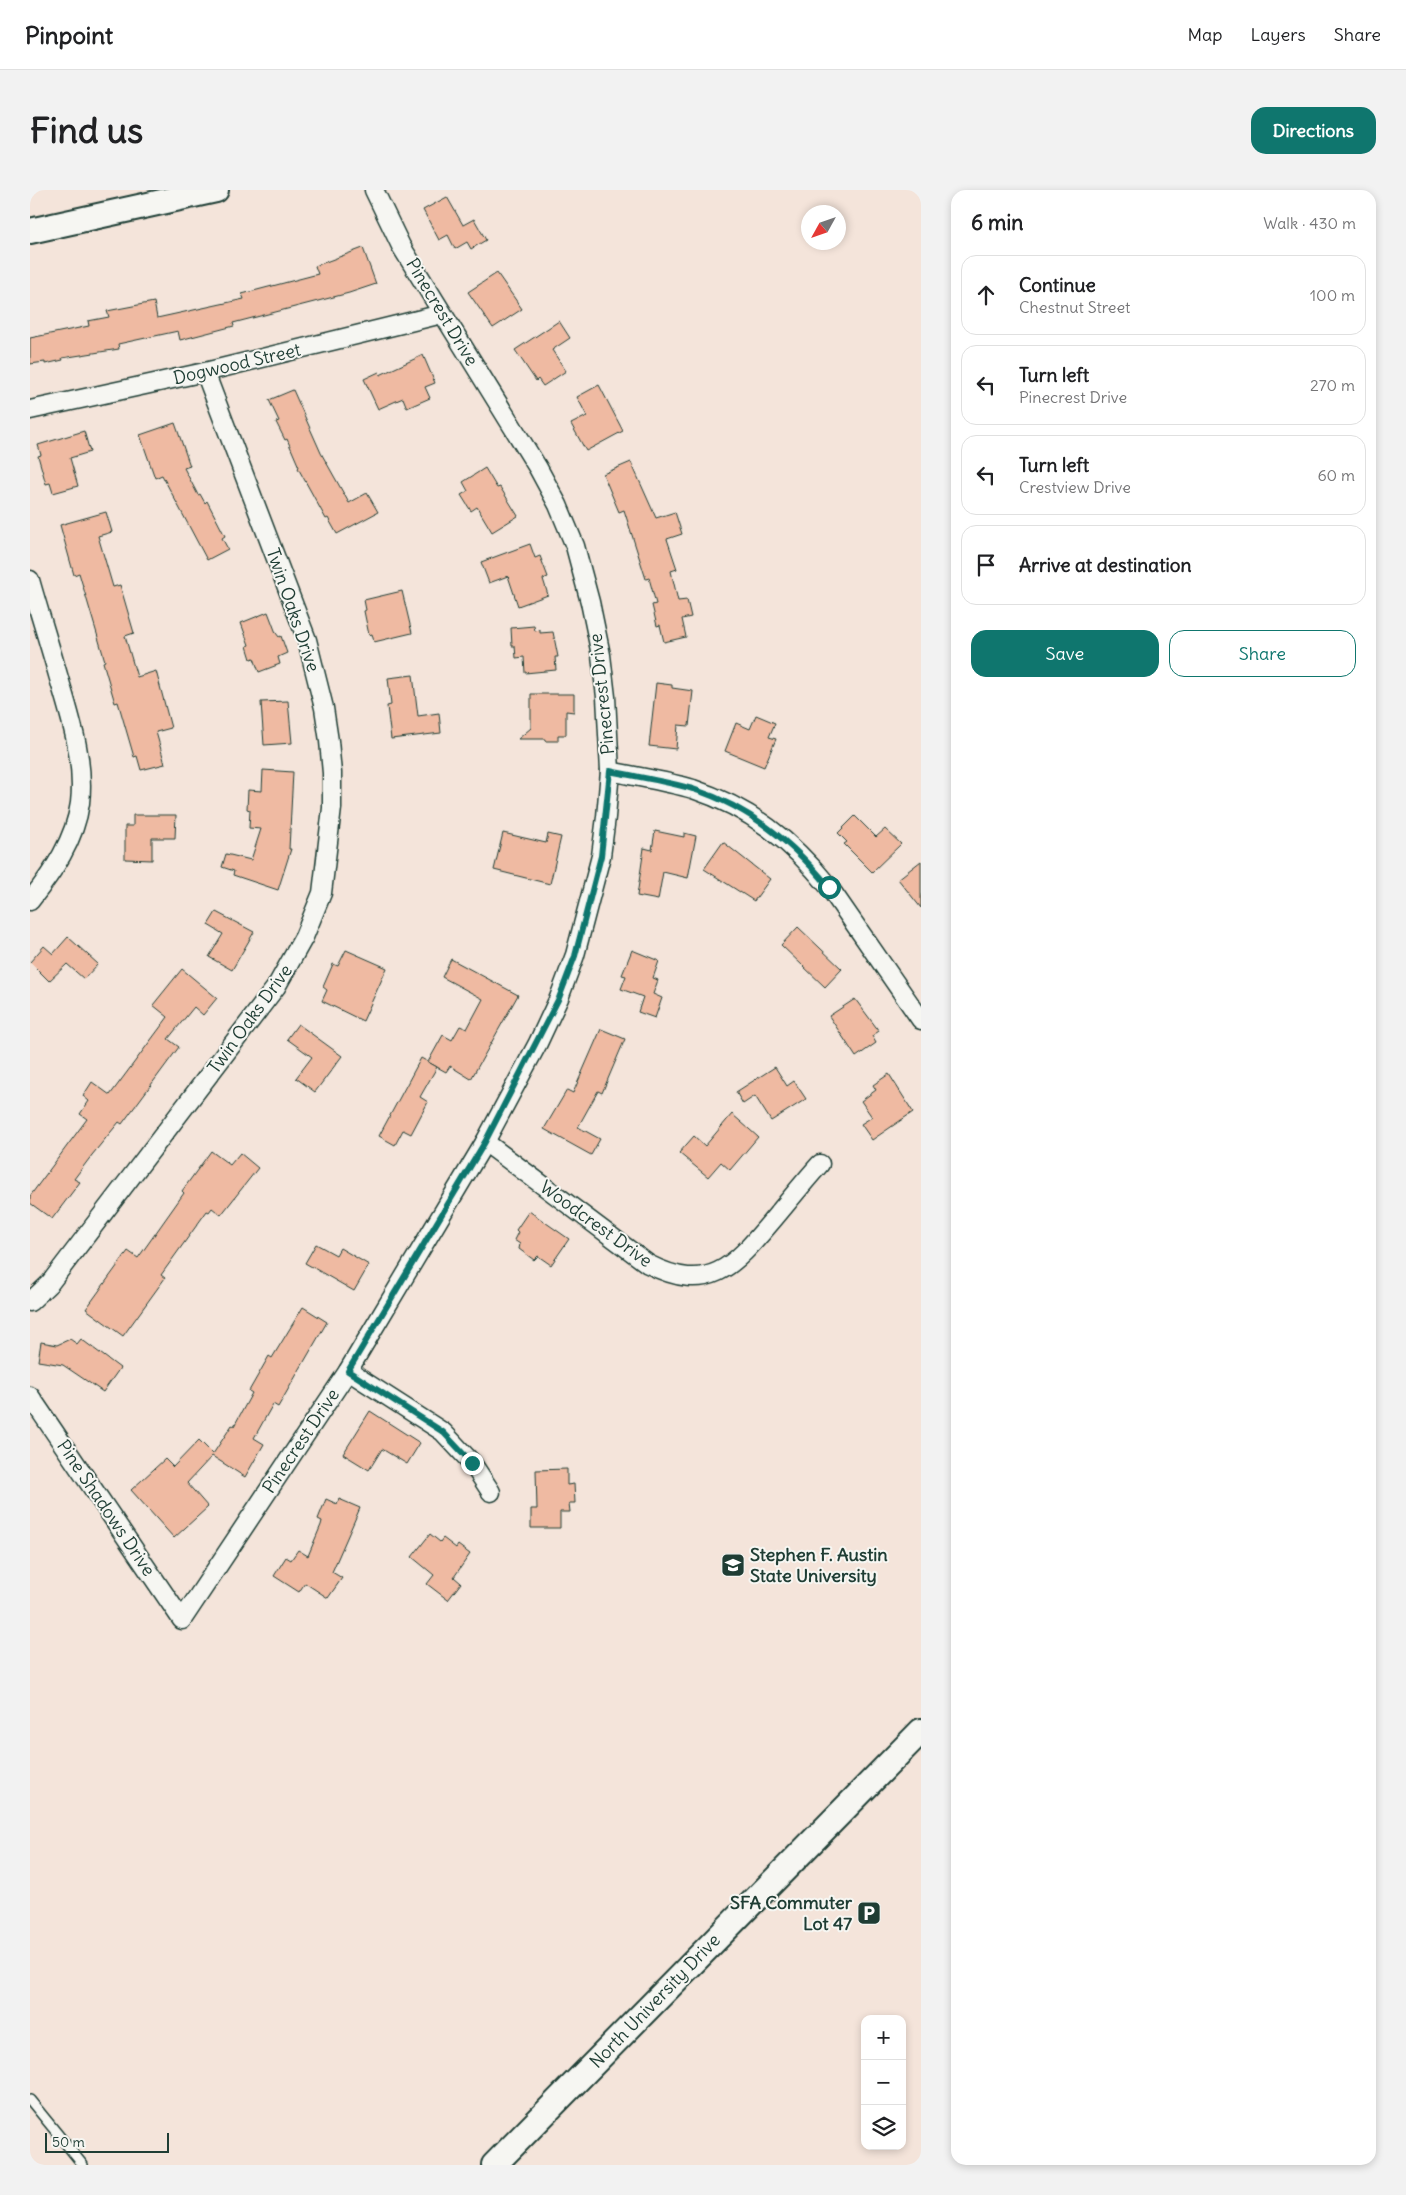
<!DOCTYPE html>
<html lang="en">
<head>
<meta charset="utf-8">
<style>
	body { margin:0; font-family:Delius,sans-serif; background:#f2f2f2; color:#202124 }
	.controls { position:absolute; right:15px; bottom:15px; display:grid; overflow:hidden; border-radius:10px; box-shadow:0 2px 8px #0003 }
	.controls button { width:45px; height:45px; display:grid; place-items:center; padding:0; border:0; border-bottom:1px solid #e0e0e0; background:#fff; color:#202124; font:25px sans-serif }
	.compass { position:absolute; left:771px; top:15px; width:45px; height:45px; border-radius:50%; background:#fff; box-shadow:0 2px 8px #0003; rotate:230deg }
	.scale { position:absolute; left:15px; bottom:12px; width:124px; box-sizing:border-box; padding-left:5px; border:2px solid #1f3d34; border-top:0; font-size:14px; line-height:18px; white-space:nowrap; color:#1f3d34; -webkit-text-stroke:4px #f6f6f2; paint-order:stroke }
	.stop { position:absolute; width:15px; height:15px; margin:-11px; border:4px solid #0f766e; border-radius:50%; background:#fff }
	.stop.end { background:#0f766e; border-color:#fff; box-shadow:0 1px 5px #0008 }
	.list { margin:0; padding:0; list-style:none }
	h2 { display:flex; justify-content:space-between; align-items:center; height:65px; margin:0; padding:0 20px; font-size:21px }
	h2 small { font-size:16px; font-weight:400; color:#757577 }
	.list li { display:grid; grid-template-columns:32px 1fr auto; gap:15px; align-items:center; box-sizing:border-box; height:80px; margin:0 10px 10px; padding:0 10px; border:1px solid #e0e0e0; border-radius:15px }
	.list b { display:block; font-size:19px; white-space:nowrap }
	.list p { margin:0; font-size:16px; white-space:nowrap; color:#757577 }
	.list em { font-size:16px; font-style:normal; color:#757577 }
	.actions { display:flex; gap:10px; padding:15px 20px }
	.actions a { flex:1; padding:11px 0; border:1px solid #0f766e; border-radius:15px; text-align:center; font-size:18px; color:#0f766e }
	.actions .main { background:#0f766e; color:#fff }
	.icon { flex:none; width:28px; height:28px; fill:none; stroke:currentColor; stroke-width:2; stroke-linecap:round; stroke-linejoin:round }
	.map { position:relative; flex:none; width:891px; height:1975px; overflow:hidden; border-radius:15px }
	header { display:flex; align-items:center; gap:30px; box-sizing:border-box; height:70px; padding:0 25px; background:#fff; border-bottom:1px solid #e0e0e0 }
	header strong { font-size:24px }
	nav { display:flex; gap:28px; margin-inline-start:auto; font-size:18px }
	.intro { display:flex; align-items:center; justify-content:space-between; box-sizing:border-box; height:120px; padding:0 30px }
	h1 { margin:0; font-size:35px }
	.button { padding:12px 22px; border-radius:15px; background:#0f766e; color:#fff; font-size:18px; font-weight:700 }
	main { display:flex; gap:30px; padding:0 30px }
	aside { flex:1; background:#fff; border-radius:15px; box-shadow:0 2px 8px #0003 }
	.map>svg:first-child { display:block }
	.building { fill:#efbaa2; stroke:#1f3d34 }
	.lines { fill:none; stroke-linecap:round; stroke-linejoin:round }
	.service-casing { stroke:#1f3d34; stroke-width:12 }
	.minor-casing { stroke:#1f3d34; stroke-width:21 }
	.secondary-casing { stroke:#1f3d34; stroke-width:28 }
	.service { stroke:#f6f6f2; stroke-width:9 }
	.minor { stroke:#f6f6f2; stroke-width:18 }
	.secondary { stroke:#f6f6f2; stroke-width:24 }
	.route { stroke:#0f766e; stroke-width:6 }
	.labels { text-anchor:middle; stroke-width:4; stroke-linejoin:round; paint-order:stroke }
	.street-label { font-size:18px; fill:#1f3d34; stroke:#f6f6f2 }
	.poi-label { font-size:18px; font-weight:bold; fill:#1f3d34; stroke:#f6f6f2; text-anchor:start }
</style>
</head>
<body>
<header>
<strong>Pinpoint</strong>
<nav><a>Map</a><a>Layers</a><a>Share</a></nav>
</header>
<div class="intro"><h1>Find us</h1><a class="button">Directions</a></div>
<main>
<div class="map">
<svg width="891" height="1975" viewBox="0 0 891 1975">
	<rect width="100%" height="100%" fill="#f4e4da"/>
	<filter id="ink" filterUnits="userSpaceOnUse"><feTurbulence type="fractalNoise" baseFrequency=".02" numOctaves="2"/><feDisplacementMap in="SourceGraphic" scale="10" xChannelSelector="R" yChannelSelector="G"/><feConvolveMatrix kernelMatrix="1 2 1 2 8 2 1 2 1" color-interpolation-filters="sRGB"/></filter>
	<g filter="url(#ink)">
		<!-- building -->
		<g class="building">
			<path d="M 417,7 L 433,35 L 444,29 L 456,50 L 441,59 L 437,52 L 425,59 L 418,45 L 409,50 L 393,20 Z"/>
			<path d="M 333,58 L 346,94 L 319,103 L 203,133 L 204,136 L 150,150 L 148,141 L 88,154 L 89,159 L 32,168 L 33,170 L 15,174 L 15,172 L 0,174 L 0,148 L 59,136 L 58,131 L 79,127 L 77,121 L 124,112 L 127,128 L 214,109 L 212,104 L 288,84 L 285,76 Z"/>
			<path d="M 467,83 L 492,119 L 463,138 L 438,102 Z"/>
			<path d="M 529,131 L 540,148 L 522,160 L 536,181 L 513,196 L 508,189 L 506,191 L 485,160 Z"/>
			<path d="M 393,165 L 405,193 L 395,197 L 400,208 L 377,218 L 373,208 L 348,219 L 334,189 L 349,182 L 350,185 Z"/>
			<path d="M 569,195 L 593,241 L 556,261 L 541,234 L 557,226 L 547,207 Z"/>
			<path d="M 263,200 L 291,263 L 319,313 L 337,303 L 348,322 L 307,344 L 298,328 L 296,329 L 268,278 L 269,277 L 257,249 L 255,250 L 246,232 L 249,231 L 239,210 Z"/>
			<path d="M 145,233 L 160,276 L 154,278 L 168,305 L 170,304 L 175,313 L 177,311 L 195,346 L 192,348 L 198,359 L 177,370 L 132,285 L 125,288 L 110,245 Z"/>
			<path d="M 54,241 L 60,262 L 40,268 L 48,296 L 23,303 L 20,293 L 16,294 L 8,266 L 11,265 L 8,255 Z"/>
			<path d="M 601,272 L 626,328 L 645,322 L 652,344 L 637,349 L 647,379 L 641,381 L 648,411 L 657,410 L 661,427 L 652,429 L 656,447 L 634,452 L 630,435 L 627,436 L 622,415 L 626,414 L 619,388 L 616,389 L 594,320 L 589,322 L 573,284 Z"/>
			<path d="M 455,278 L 467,298 L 470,297 L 488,326 L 462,342 L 447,317 L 441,321 L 431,305 L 438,301 L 433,292 Z"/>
			<path d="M 76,322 L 82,342 L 68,346 L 83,397 L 90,395 L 104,443 L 95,446 L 107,487 L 126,481 L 141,538 L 126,542 L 135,574 L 111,580 L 107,566 L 104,567 L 88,512 L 85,513 L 73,472 L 75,471 L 49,383 L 44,385 L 30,335 Z"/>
			<path d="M 500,354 L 505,368 L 510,366 L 518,387 L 513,389 L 518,405 L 488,416 L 478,386 L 459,393 L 451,372 Z"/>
			<path d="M 372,401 L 382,443 L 344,452 L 342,444 L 339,445 L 334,421 L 336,420 L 334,410 Z"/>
			<path d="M 238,422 L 246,443 L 249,447 L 251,446 L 257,463 L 248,467 L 250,474 L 229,482 L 224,468 L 221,469 L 217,456 L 219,455 L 211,433 Z"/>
			<path d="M 504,436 L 505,441 L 510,440 L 510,443 L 523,442 L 528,467 L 525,467 L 526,480 L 495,483 L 494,467 L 486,468 L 485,456 L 482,456 L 481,438 Z"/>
			<path d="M 383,485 L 388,526 L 409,523 L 411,543 L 361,549 L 357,516 L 361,515 L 358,488 Z"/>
			<path d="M 626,493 L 642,495 L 642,498 L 663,501 L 659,536 L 648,535 L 646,559 L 619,556 Z"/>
			<path d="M 501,504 L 544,504 L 544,522 L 536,521 L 536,545 L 528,545 L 528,551 L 515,551 L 515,549 L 488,549 L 501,538 Z"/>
			<path d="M 258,511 L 262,553 L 234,555 L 231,512 Z"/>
			<path d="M 726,525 L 745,533 L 739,547 L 746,549 L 734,577 L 695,561 L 706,533 L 720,539 Z"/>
			<path d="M 233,580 L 263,582 L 259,659 L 261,659 L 248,700 L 203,685 L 204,681 L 192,677 L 196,664 L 221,670 L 231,639 L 219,638 L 220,620 L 217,619 L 218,600 L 232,601 Z"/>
			<path d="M 103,625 L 146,625 L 145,648 L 122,648 L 122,670 L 95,669 L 95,636 L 103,636 Z"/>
			<path d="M 825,626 L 846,647 L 855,639 L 871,654 L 842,682 L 814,654 L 817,652 L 808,643 Z"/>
			<path d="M 625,641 L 654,647 L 654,643 L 666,646 L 658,688 L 633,682 L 628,710 L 607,706 L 614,658 L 622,660 Z"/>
			<path d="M 473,643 L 516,653 L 518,644 L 531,647 L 520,694 L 464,680 Z"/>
			<path d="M 693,652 L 740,689 L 724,711 L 674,679 Z"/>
			<path d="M 891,671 L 891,718 L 868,689 Z"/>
			<path d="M 186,722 L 224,742 L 202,780 L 179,767 L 193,744 L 178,735 Z"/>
			<path d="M 768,737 L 812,779 L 795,797 L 751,755 Z"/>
			<path d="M 38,747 L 68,774 L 54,789 L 37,774 L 19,791 L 0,772 L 14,756 L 23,764 Z"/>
			<path d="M 316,760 L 357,778 L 333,831 L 292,811 L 297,800 L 293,797 L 303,774 L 308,776 Z"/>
			<path d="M 602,760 L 629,771 L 623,788 L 628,790 L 623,804 L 632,808 L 625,828 L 608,822 L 613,807 L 591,799 L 596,786 L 592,785 Z"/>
			<path d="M 421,769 L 488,805 L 441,889 L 420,876 L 416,882 L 398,872 L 413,845 L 422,850 L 430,836 L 437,839 L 453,809 L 412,787 Z"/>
			<path d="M 152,779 L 187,808 L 173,825 L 164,817 L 138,849 L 149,857 L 92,934 L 89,932 L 62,965 L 44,989 L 50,992 L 22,1029 L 0,1013 L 0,1006 L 57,929 L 50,924 L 59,911 L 53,906 L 62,892 L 80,905 L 138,827 L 123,815 Z"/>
			<path d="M 825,809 L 849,841 L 842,846 L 846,853 L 826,867 L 799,826 Z"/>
			<path d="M 268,834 L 312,866 L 285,902 L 266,888 L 282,867 L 257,849 Z"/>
			<path d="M 571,839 L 595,849 L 572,903 L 568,901 L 548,937 L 570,949 L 561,965 L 514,939 L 537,900 L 543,903 Z"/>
			<path d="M 391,868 L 407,877 L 390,907 L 398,912 L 381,944 L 373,940 L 365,955 L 349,946 Z"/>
			<path d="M 745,877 L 757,896 L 764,891 L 776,909 L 741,931 L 725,906 L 713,914 L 706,902 Z"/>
			<path d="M 859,884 L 883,922 L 842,950 L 831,934 L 842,927 L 831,911 L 846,900 L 843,895 Z"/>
			<path d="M 702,924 L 728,947 L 700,980 L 691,972 L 678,987 L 649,963 L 664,946 L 675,956 Z"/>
			<path d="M 181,961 L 200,975 L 210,963 L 228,978 L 191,1025 L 182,1018 L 179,1022 L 177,1021 L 131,1085 L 135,1088 L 93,1146 L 56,1119 L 98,1061 L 108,1068 L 154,1003 L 152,1001 Z"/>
			<path d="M 499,1021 L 539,1049 L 521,1075 L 508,1066 L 504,1070 L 489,1059 L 490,1054 L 484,1050 L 488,1042 L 486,1040 Z"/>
			<path d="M 286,1054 L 306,1065 L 310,1058 L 339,1075 L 324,1101 L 275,1073 Z"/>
			<path d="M 273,1117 L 297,1132 L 248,1217 L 243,1214 L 224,1248 L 234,1254 L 215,1287 L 182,1266 L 157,1293 L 178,1317 L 144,1348 L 101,1300 L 135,1269 L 143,1277 L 169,1250 L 183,1264 L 202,1235 L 204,1236 L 222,1203 L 219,1201 L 239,1166 L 242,1168 Z"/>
			<path d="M 40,1149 L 47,1154 L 51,1149 L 90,1178 L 73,1202 L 33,1175 L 8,1171 L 11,1152 L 27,1155 Z"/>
			<path d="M 340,1221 L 390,1253 L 377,1274 L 352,1259 L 339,1280 L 313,1264 Z"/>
			<path d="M 537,1279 L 537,1295 L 544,1294 L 545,1313 L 539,1313 L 540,1322 L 530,1322 L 530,1338 L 501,1338 L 501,1319 L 507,1319 L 506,1280 Z"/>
			<path d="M 296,1309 L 307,1314 L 309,1309 L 330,1318 L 302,1382 L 312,1388 L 298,1408 L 275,1393 L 269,1402 L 244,1386 L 256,1367 L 261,1370 L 268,1360 L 278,1366 L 291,1335 L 292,1331 L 288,1329 Z"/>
			<path d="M 400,1344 L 410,1352 L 413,1348 L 426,1358 L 428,1355 L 440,1364 L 424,1387 L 431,1393 L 418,1410 L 397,1394 L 404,1385 L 382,1367 Z"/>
		</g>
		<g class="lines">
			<!-- service casing -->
			<g class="service-casing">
				<path id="service" d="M 0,1910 L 53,1975"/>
			</g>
			<!-- minor casing -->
			<g class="minor-casing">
				<g id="minor">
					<path d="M 0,220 L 175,182 L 412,124"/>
					<path d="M 0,390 C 9,422 19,453 28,485 C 40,526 55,570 50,613 C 45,650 23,682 0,711"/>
					<path d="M 580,581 C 607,587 636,591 663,599 C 720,618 761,650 799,697 L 891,830"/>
					<path d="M 455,952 L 618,1074 C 679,1105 703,1077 741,1032 C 757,1013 773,993 790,974"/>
					<path d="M 0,1112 L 20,1093 L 246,797 L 274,747 L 292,703 L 302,618 L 302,583 L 299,551 L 294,518 L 277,450 L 175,182"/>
					<path d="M 318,1181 L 413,1242 L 442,1273 L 461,1302"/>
					<path d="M 0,1206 L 152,1430 L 318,1181 L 455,952 L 508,853 L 529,808 L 545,765 L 571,666 L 576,627 L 580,581 L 576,507 L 571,465 L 560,412 L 545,356 L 528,315 L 508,278 L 371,56 L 344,0"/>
				</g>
			</g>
			<!-- secondary casing -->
			<g class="secondary-casing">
				<g id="secondary">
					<path d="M 0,41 L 186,0"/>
					<path d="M 464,1975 L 891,1541"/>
				</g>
			</g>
			<!-- service -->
			<use href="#service" class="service"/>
			<!-- minor -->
			<use href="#minor" class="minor"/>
			<!-- secondary -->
			<use href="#secondary" class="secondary"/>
		</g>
	</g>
	<g class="lines" filter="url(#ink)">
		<!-- route -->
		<path class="route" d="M 442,1273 L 413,1242 L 318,1181 L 455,952 L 529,808 L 545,766 L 571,666 L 580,581 C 607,587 636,591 663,599 C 719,617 762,651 799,697"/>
	</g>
	<!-- icons -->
	<defs>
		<g id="university-square" transform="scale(1.25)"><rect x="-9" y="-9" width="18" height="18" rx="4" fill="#1f3d34" stroke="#f6f6f2"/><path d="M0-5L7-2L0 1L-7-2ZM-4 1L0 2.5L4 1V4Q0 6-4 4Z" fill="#fff"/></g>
		<g id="parking-square" transform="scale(1.25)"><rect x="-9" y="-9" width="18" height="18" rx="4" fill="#1f3d34" stroke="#f6f6f2"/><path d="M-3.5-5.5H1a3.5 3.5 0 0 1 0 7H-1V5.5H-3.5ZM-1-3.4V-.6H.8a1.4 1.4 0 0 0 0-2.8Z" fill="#fff"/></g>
	</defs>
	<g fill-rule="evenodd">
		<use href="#university-square" x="703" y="1375"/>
		<use href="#parking-square" x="839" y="1723"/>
	</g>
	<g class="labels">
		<!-- street labels -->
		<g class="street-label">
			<text transform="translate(412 122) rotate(59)" y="6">Pinecrest Drive</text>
			<text transform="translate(207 174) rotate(-13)" y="6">Dogwood Street</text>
			<text transform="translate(263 420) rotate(71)" y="6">Twin Oaks Drive</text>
			<text transform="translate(572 504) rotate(-96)" y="6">Pinecrest Drive</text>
			<text transform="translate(220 829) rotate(-54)" y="6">Twin Oaks Drive</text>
			<text transform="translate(566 1034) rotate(36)" y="6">Woodcrest Drive</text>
			<text transform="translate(271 1251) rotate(-56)" y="6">Pinecrest Drive</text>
			<text transform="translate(76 1318) rotate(56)" y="6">Pine Shadows Drive</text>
			<text transform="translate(625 1811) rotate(-46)" y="6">North University Drive</text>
		</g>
		<!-- poi labels -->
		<g class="poi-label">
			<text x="720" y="1371">Stephen F. Austin<tspan x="720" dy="21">State University</tspan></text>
			<text x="822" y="1719" text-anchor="end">SFA Commuter<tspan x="822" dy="21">Lot 47</tspan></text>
		</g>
	</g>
</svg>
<div class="controls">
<button>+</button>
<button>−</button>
<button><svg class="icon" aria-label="layers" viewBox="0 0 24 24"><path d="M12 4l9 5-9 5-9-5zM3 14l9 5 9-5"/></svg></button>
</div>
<svg class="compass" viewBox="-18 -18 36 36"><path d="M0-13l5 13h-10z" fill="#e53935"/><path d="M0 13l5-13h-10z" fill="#757577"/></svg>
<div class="scale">50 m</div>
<div class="stop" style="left:799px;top:697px"></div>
<div class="stop end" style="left:442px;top:1273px"></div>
</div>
<aside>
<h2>6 min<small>Walk · 430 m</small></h2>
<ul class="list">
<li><svg class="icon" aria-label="ahead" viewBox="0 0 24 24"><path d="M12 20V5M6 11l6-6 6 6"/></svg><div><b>Continue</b><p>Chestnut Street</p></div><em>100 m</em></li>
<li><svg class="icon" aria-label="left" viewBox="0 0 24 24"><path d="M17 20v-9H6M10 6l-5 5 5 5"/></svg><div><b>Turn left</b><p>Pinecrest Drive</p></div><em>270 m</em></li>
<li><svg class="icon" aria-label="left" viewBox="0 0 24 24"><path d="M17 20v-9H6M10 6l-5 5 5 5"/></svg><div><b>Turn left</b><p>Crestview Drive</p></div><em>60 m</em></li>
<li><svg class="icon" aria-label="arrive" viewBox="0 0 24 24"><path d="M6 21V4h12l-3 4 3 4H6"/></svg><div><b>Arrive at destination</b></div></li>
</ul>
<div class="actions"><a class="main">Save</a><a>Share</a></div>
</aside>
</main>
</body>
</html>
